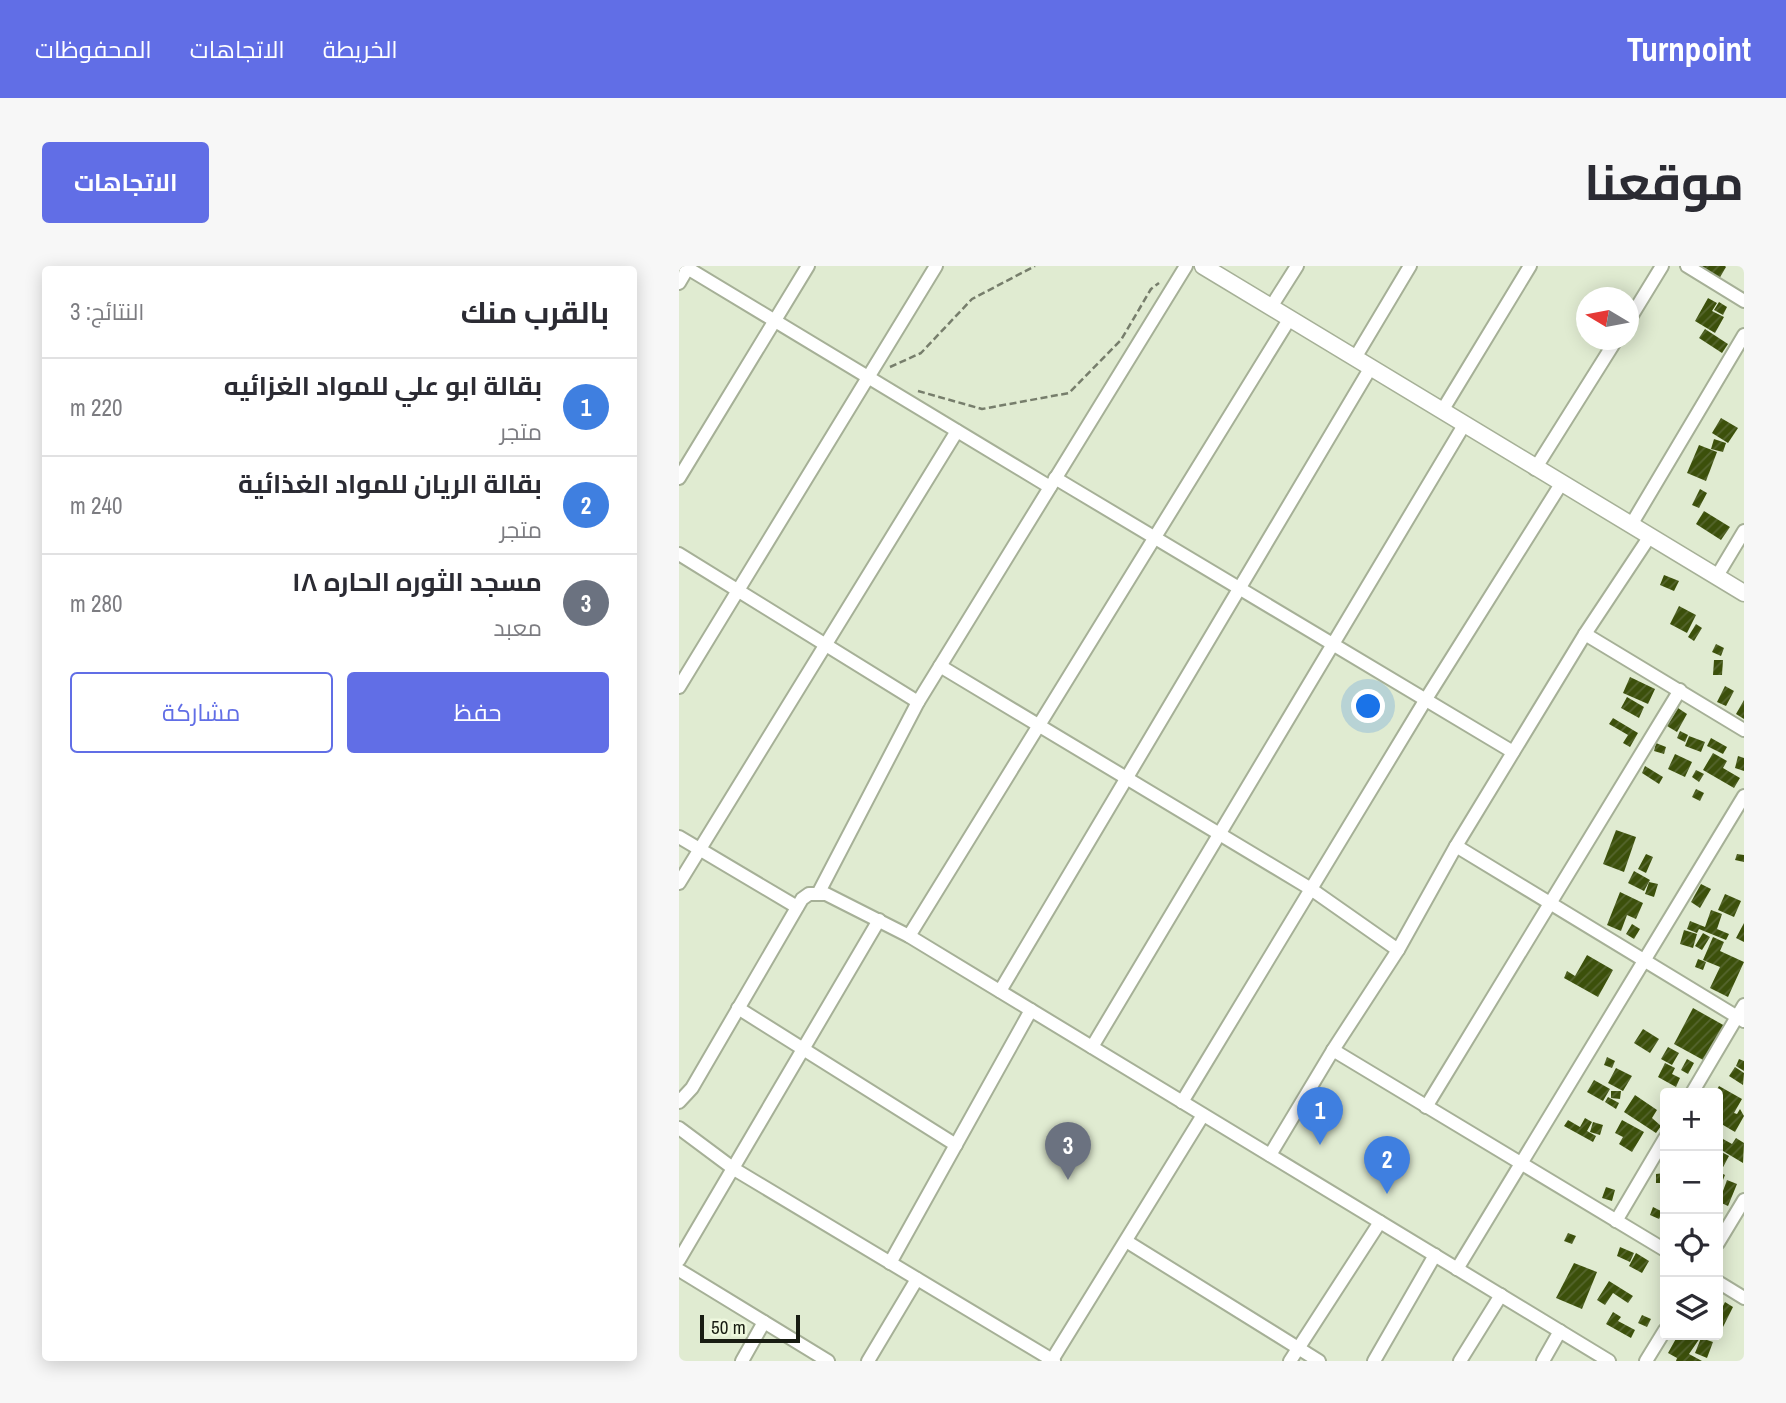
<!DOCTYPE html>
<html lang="ar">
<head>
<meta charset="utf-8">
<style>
	body { margin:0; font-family:"Archivo Narrow",Cairo,sans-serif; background:#f7f7f7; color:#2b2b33; direction:rtl }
	.controls { position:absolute; right:21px; bottom:21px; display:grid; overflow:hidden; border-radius:7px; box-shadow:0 4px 18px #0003 }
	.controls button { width:63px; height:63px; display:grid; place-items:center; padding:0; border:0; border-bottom:2px solid #e1e1e2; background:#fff; color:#2b2b33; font:35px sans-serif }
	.compass { position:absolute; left:897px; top:21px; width:63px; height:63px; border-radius:50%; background:#fff; box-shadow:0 4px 18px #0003; rotate:280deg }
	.scale { position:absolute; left:21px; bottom:18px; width:100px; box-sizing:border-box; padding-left:7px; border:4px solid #181c12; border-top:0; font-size:19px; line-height:24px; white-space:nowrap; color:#181c12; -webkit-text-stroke:5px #eef8de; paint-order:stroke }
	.you { position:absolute; left:690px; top:441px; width:24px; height:24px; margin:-18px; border:5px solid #fff; border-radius:50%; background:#1a73e8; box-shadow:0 0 0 10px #1a73e833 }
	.badge { display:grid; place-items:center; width:46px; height:46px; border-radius:50%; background:#616ee6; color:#fff; font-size:23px; font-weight:700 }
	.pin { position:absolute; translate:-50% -58px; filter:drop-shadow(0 2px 4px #0008) }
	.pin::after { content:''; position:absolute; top:37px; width:24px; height:21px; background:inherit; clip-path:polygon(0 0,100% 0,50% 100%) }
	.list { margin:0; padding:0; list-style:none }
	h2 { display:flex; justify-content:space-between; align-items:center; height:91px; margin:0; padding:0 28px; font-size:30px }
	h2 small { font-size:23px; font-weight:400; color:#7c7c81 }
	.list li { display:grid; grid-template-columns:46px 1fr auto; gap:21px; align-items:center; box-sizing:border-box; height:98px; padding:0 28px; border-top:2px solid #e1e1e2 }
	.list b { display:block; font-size:26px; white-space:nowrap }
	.list p { margin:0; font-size:23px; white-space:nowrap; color:#7c7c81 }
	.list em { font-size:23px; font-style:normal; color:#7c7c81 }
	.actions { display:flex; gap:14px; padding:21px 28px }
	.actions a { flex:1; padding:16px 0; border:2px solid #616ee6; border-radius:7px; text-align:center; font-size:24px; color:#616ee6 }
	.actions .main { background:#616ee6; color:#fff }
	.icon { flex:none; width:38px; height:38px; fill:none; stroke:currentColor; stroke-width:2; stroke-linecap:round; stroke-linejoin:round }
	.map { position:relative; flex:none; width:1065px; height:1095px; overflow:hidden; direction:ltr; border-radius:7px }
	header { display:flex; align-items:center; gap:42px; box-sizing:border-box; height:98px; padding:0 35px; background:#616ee6; color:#fff }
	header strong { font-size:33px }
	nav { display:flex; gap:38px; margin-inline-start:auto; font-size:24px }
	.intro { display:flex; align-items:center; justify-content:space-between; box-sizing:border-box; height:168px; padding:0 42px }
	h1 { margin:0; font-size:49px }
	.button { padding:18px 32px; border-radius:7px; background:#616ee6; color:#fff; font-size:24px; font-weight:700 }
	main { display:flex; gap:42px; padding:0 42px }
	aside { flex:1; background:#fff; border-radius:7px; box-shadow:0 4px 18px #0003 }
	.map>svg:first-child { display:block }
	.building { fill:url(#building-hatch) }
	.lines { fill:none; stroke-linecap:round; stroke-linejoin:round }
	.minor-casing { stroke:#a6b097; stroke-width:16 }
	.tertiary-casing { stroke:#a6b097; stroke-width:19 }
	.path { stroke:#777e6c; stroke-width:2.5; stroke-dasharray:7 3.5; stroke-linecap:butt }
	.minor { stroke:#fff; stroke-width:12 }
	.tertiary { stroke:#fff; stroke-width:16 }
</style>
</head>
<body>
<header>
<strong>Turnpoint</strong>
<nav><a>الخريطة</a><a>الاتجاهات</a><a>المحفوظات</a></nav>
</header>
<div class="intro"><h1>موقعنا</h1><a class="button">الاتجاهات</a></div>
<main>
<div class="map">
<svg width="1065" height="1095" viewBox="0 0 1065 1095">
	<defs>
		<pattern id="building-hatch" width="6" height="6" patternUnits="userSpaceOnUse" patternTransform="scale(1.75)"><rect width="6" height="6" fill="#3c500b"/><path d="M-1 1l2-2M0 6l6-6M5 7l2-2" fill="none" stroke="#55652e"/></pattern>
	</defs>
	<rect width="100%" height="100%" fill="#e0ebd1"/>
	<!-- building -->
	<g class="building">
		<path d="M 1023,0 L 1046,0 L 1047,1 L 1040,13 L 1022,3 Z"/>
		<path d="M 1029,32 L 1038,37 L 1033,45 L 1045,51 L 1036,67 L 1016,55 Z"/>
		<path d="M 1040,36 L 1048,41 L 1044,49 L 1035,44 Z"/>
		<path d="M 1026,63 L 1049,78 L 1043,87 L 1020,72 Z"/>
		<path d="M 1042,152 L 1059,162 L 1049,177 L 1033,167 Z"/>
		<path d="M 1035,173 L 1047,177 L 1044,186 L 1032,183 Z"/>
		<path d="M 1020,179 L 1038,186 L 1027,215 L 1008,207 Z"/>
		<path d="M 1021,223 L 1028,227 L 1020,242 L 1013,239 Z"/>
		<path d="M 1025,245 L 1051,261 L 1042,274 L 1017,258 Z"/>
		<path d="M 985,309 L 1000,315 L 995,325 L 981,319 Z"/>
		<path d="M 1000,340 L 1017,349 L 1008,367 L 991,358 Z"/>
		<path d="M 1017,358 L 1023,362 L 1015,375 L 1009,371 Z"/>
		<path d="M 1037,378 L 1045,382 L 1042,390 L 1033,386 Z"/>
		<path d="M 1035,394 L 1044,394 L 1043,409 L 1034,409 Z"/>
		<path d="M 951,411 L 976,423 L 969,438 L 944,427 Z"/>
		<path d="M 1046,420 L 1055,425 L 1047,440 L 1038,436 Z"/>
		<path d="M 948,431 L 965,441 L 960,452 L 942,442 Z"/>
		<path d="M 1065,434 L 1065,453 L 1057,448 Z"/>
		<path d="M 999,442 L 1008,448 L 998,466 L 988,460 Z"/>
		<path d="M 934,452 L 959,467 L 951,481 L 944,477 L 949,469 L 930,458 Z"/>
		<path d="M 1001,465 L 1009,469 L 1006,476 L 998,472 Z"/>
		<path d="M 1010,470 L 1026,476 L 1022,486 L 1006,480 Z"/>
		<path d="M 1032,472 L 1048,481 L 1044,488 L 1028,480 Z"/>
		<path d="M 977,477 L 987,481 L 985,488 L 975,485 Z"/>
		<path d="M 1034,487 L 1048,495 L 1044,502 L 1061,512 L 1055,522 L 1024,504 Z"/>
		<path d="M 996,488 L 1013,496 L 1006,511 L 989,503 Z"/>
		<path d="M 1059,490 L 1065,492 L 1065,505 L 1056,502 Z"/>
		<path d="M 966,500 L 984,511 L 980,518 L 963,507 Z"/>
		<path d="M 1017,504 L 1025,508 L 1020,516 L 1013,511 Z"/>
		<path d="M 1017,523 L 1025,527 L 1021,535 L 1013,531 Z"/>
		<path d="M 937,564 L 957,571 L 945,606 L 924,598 Z"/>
		<path d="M 967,588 L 974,591 L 967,607 L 959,603 Z"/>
		<path d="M 1058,588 L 1065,589 L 1065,596 L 1056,594 Z"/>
		<path d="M 955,605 L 971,614 L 965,625 L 949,617 Z"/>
		<path d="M 970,616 L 979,618 L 975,631 L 966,628 Z"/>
		<path d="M 1022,618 L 1032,623 L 1021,642 L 1012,636 Z"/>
		<path d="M 941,626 L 964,637 L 957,653 L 948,649 L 942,665 L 928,659 Z"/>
		<path d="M 1046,628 L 1062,635 L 1055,651 L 1039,644 Z"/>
		<path d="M 1032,644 L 1043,648 L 1038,663 L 1050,668 L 1047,674 L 1020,663 L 1018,667 L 1008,663 L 1011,655 L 1026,661 Z"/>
		<path d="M 1065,657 L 1065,676 L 1057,672 Z"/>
		<path d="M 953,658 L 961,663 L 955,673 L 947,668 Z"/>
		<path d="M 1005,664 L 1018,668 L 1014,682 L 1001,678 Z"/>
		<path d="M 1024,667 L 1031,671 L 1023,684 L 1016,680 Z"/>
		<path d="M 1034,671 L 1045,676 L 1041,685 L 1065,696 L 1049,731 L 1031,722 L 1041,701 L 1024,694 Z"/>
		<path d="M 908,689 L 934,704 L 919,731 L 885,712 L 888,705 L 896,710 Z"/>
		<path d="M 1019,693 L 1027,696 L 1024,704 L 1016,701 Z"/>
		<path d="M 1014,742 L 1046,760 L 1026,795 L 995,778 Z"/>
		<path d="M 964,763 L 980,773 L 971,787 L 955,777 Z"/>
		<path d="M 989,781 L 1000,787 L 993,799 L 982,793 Z"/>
		<path d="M 928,791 L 936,795 L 933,802 L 925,799 Z"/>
		<path d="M 1008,793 L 1015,797 L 1009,808 L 1002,804 Z"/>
		<path d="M 1060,793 L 1065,795 L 1065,805 L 1057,800 Z"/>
		<path d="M 986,797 L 996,802 L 993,808 L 1001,812 L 997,821 L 979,811 Z"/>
		<path d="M 1056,801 L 1065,807 L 1064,819 L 1050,810 Z"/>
		<path d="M 937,802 L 953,810 L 944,825 L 929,817 Z"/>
		<path d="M 915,814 L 931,823 L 924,835 L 908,826 Z"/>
		<path d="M 1040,820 L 1063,833 L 1055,847 L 1058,848 L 1061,843 L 1065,850 L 1056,866 L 1039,856 L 1039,827 L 1036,827 Z"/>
		<path d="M 932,825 L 942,825 L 941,833 L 932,832 Z"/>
		<path d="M 956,829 L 978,844 L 973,852 L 982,860 L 977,867 L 945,846 Z"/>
		<path d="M 929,831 L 940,837 L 937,843 L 926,836 Z"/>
		<path d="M 906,852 L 913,856 L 908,865 L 917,870 L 914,876 L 885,860 L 889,854 L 901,861 Z"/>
		<path d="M 943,854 L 965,866 L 953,886 L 940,878 L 944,871 L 936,867 Z"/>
		<path d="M 914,856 L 924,859 L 921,869 L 911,866 Z"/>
		<path d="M 1057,872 L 1065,877 L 1064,897 L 1039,882 L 1044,873 L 1053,878 Z"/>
		<path d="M 1039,884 L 1050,890 L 1042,905 L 1039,903 Z"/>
		<path d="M 1039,905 L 1046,909 L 1039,926 Z"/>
		<path d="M 986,907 L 986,917 L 977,917 L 977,908 Z"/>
		<path d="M 1048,914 L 1058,918 L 1049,940 L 1040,936 Z"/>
		<path d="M 927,921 L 936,924 L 933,935 L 923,932 Z"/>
		<path d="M 974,941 L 984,946 L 980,953 L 971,949 Z"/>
		<path d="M 889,967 L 897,970 L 893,978 L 885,975 Z"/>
		<path d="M 941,981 L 955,987 L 951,996 L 938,990 Z"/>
		<path d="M 957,987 L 970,995 L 963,1007 L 950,1000 Z"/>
		<path d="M 895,997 L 918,1006 L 903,1043 L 877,1032 Z"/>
		<path d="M 930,1015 L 954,1030 L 949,1037 L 934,1027 L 926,1039 L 918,1034 Z"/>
		<path d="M 1046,1036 L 1054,1041 L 1038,1073 L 1029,1069 L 1039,1069 L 1039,1040 L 1043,1042 Z"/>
		<path d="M 934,1046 L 942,1051 L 939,1055 L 956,1064 L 952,1072 L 927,1058 Z"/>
		<path d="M 963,1049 L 972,1053 L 968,1061 L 959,1057 Z"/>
		<path d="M 999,1069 L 1023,1069 L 1010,1088 L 1023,1095 L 997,1095 L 998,1092 L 989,1087 Z"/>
		<path d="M 1022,1072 L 1034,1076 L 1028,1092 L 1016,1087 Z"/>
	</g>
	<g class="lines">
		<!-- minor casing -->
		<g class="minor-casing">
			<g id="minor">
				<path d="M 5,0 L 371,221"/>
				<path d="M 1008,0 L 1065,35"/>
				<path d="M 0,17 L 10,0"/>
				<path d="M 592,41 L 618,0"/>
				<path d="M 950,54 L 983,0"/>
				<path d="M 676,92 L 731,0"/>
				<path d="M 763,145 L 851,0"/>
				<path d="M 856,203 L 937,74"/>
				<path d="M 0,212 L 129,0"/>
				<path d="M 376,212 L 834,486"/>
				<path d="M 952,259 L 1065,69"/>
				<path d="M 0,288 L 239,436"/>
				<path d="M 1038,310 L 1065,265"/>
				<path d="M 906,368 L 1065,464"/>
				<path d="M 261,400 L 632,623 L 719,684"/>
				<path d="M 0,421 L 257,0"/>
				<path d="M 0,571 L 118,641"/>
				<path d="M 777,580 L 1065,755"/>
				<path d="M 0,617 L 278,165"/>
				<path d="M 140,626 L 239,436 L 507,0"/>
				<path d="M 230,670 L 611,52"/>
				<path d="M 321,725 L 692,101"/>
				<path d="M 59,742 L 277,879"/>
				<path d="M 413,781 L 785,159"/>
				<path d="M 654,784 L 986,984"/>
				<path d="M 1013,827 L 1065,739"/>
				<path d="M 0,836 L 13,822 L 123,633 L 130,628 L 147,628 L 230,670 L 930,1095"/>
				<path d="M 503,836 L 747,433 L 882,218"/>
				<path d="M 747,841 L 1001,424"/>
				<path d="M 0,862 L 55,903 L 375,1095"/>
				<path d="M 591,889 L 654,784 L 719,684 L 777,580 L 906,368 L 971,270"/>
				<path d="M 937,955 L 986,872"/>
				<path d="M 447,975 L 640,1095"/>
				<path d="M 1039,977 L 1065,934"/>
				<path d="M 0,994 L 200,654"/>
				<path d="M 211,997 L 352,744"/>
				<path d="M 778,1003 L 1065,530"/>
				<path d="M 0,1004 L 149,1095"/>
				<path d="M 1039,1016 L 1065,1032"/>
				<path d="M 373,1094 L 524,849"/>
				<path d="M 63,1095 L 85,1056"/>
				<path d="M 189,1095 L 238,1013"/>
				<path d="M 611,1095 L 701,956"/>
				<path d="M 695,1095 L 756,989"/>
				<path d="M 781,1095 L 822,1029"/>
				<path d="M 864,1095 L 881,1065"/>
				<path d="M 967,1095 L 986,1064"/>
			</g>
		</g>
		<!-- tertiary casing -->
		<g class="tertiary-casing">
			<path id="tertiary" d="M 524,0 L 1065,327"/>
		</g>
		<!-- path -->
		<g class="path">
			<path d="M 211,101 L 242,87 L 293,33 L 356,0"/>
			<path d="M 239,125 L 303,143 L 390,127 L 442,74 L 472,23 L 480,17"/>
		</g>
		<!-- minor -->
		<use href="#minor" class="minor"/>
		<!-- tertiary -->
		<use href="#tertiary" class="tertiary"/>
	</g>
</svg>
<div class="controls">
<button>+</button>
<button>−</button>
<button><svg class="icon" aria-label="locate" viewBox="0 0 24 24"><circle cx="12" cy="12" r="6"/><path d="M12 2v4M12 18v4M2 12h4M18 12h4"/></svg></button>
<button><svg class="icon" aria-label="layers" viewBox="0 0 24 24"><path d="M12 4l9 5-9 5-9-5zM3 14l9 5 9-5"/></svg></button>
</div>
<svg class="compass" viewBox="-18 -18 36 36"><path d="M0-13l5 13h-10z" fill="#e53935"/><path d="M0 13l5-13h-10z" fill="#7c7c81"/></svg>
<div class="scale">50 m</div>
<div class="you"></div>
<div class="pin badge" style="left:641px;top:879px;background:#3f7fe0">1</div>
<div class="pin badge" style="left:708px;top:928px;background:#3f7fe0">2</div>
<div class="pin badge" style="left:389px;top:914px;background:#6b7280">3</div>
</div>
<aside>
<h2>بالقرب منك<small>النتائج: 3</small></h2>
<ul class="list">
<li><span class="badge" style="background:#3f7fe0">1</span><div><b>بقالة ابو علي للمواد الغزائيه</b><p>متجر</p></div><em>220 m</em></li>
<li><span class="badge" style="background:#3f7fe0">2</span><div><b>بقالة الريان للمواد الغذائية</b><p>متجر</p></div><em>240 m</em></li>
<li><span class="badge" style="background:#6b7280">3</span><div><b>مسجد الثوره الحاره ١٨</b><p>معبد</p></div><em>280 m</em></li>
</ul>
<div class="actions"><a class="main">حفظ</a><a>مشاركة</a></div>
</aside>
</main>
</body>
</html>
